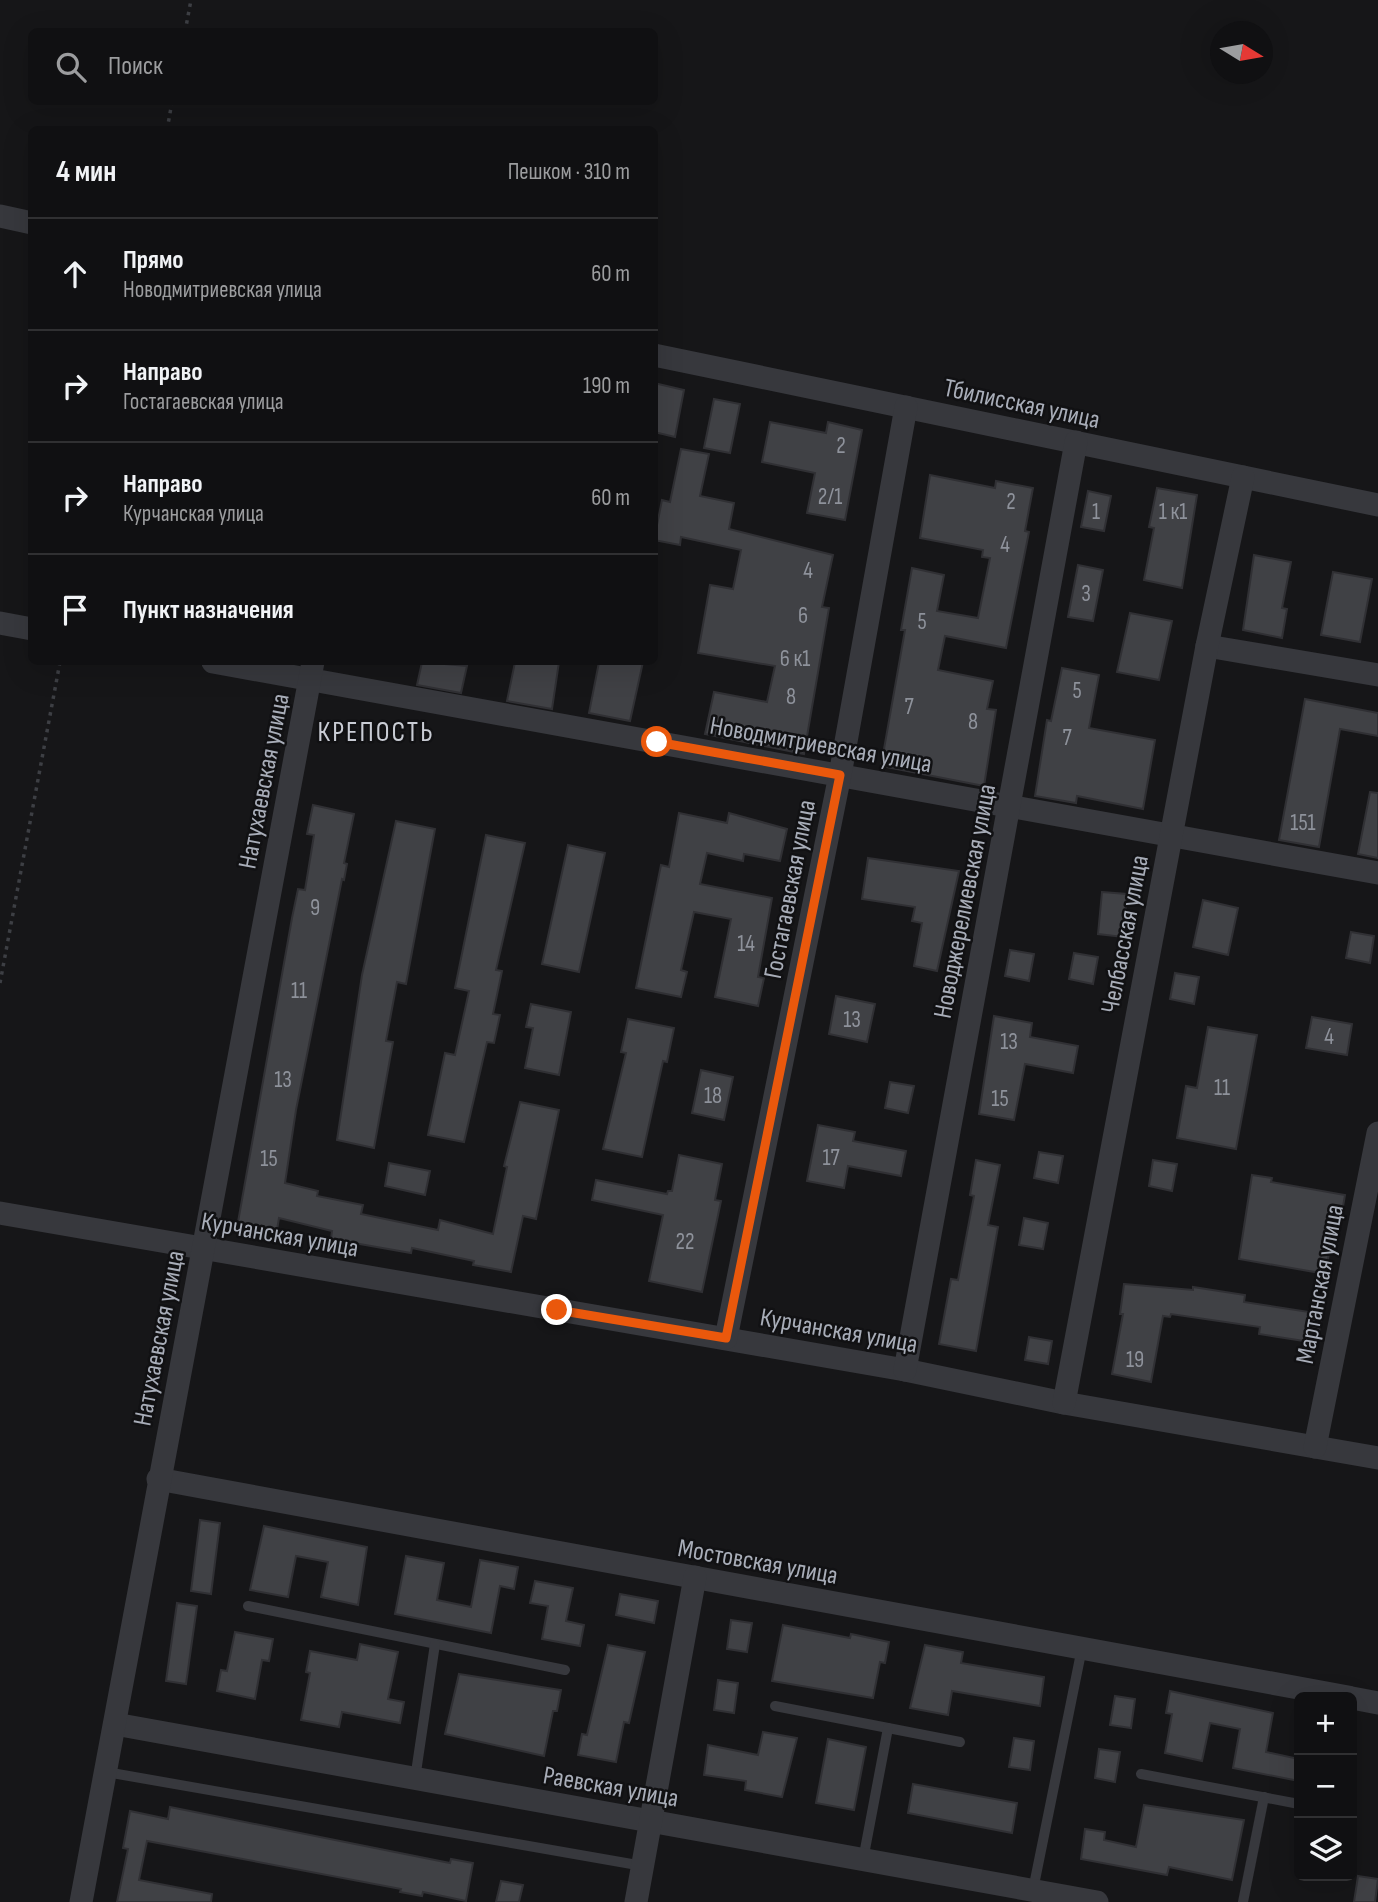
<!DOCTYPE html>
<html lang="ru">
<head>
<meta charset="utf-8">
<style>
	body { margin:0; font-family:"Sofia Sans Condensed",sans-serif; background:#19191b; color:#f1f3f6 }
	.controls { position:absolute; right:21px; bottom:21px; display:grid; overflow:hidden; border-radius:10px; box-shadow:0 7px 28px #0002 }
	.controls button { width:63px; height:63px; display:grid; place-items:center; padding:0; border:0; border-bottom:2px solid #303032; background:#101012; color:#f1f3f6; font:35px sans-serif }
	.compass { position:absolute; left:1210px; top:21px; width:63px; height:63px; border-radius:50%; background:#101012; box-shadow:0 7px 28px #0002; rotate:101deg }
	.stop { position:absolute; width:21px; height:21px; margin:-16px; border:5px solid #ea580c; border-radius:50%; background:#fff }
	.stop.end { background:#ea580c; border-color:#fff; box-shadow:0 2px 7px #0008 }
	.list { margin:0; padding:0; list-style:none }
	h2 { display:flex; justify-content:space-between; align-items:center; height:91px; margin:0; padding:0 28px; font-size:30px }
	h2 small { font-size:23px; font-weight:400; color:#9c9d9f }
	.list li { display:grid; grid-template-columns:46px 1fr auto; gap:21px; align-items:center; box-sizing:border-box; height:112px; padding:0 28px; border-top:2px solid #303032 }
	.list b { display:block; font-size:26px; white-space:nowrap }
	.list p { margin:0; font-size:23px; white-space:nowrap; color:#9c9d9f }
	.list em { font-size:23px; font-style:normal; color:#9c9d9f }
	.icon { flex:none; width:38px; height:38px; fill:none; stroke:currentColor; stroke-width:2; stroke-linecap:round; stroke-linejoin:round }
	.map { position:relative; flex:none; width:1378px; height:1902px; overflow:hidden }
	.search { position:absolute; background:#101012; box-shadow:0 7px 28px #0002; left:28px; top:28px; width:630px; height:77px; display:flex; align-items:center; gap:18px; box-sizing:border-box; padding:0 24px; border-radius:10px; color:#9c9d9f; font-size:26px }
	.panel { position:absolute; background:#101012; box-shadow:0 7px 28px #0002; left:28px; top:126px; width:630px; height:539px; border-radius:10px }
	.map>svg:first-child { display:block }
	.building { fill:#404145; stroke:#303034; stroke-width:2 }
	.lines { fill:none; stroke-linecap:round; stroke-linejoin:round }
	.path { stroke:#3d3f44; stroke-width:3.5; stroke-dasharray:3.5 5; stroke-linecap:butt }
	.lane { stroke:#37383d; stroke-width:10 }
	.street { stroke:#37383d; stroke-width:23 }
	.route { stroke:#ea580c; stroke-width:9 }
	.labels { text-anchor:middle; stroke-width:5; stroke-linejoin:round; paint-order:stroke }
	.number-label { font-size:23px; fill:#8e929b }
	.street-label { font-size:26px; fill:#a8adb8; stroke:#111113 }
	.neighbourhood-label { font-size:28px; letter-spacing:2px; fill:#c9ccd4; stroke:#111113 }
</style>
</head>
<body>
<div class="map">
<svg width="1378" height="1902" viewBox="0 0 1378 1902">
	<rect width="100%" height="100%" fill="#161618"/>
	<!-- building -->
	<g class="building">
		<path d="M 654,383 L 684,390 L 675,437 L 654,432 Z"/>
		<path d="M 714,399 L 740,404 L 730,453 L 704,448 Z"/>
		<path d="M 770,422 L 826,433 L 828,422 L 862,430 L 845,520 L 807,513 L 815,473 L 762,462 Z"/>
		<path d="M 681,449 L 709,454 L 700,496 L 734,503 L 729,529 L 833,555 L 822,607 L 829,608 L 804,754 L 705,734 L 714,692 L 767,702 L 775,666 L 698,653 L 710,585 L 733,589 L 741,550 L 681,537 L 680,545 L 654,540 L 662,500 L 670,502 Z"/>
		<path d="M 930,475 L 995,488 L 996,481 L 1033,488 L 1025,531 L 1029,532 L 1006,648 L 945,636 L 938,670 L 993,681 L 987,709 L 996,710 L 984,786 L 881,766 L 905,630 L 901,630 L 912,568 L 944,575 L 937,611 L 978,618 L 990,558 L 982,557 L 983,550 L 920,538 Z"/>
		<path d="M 1157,488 L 1197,495 L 1182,588 L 1144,580 L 1154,528 L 1149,527 Z"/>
		<path d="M 1088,491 L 1111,496 L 1104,531 L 1081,527 Z"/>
		<path d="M 1254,555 L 1291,562 L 1282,608 L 1287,609 L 1282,638 L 1243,630 Z"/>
		<path d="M 1078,565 L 1103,570 L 1093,621 L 1068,617 Z"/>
		<path d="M 1333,572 L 1372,579 L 1360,642 L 1321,635 Z"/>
		<path d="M 1130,613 L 1172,621 L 1159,680 L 1117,672 Z"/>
		<path d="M 422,662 L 467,666 L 461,693 L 417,685 Z"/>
		<path d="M 515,662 L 559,662 L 552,709 L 507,701 Z"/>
		<path d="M 599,662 L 643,662 L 630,721 L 589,713 Z"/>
		<path d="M 1062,668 L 1099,675 L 1089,728 L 1155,740 L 1143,809 L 1077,796 L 1076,803 L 1035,796 L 1047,720 L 1051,721 Z"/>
		<path d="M 1305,699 L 1378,713 L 1378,736 L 1340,729 L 1319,847 L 1279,840 Z"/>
		<path d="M 1370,792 L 1378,793 L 1378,858 L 1358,854 Z"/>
		<path d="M 313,805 L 354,814 L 344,863 L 347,864 L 344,880 L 342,879 L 296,1110 L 285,1183 L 318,1191 L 317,1196 L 363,1205 L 361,1214 L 438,1230 L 440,1220 L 493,1234 L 507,1167 L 504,1166 L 520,1102 L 559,1110 L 536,1219 L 523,1216 L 511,1272 L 473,1265 L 474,1261 L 412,1248 L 411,1253 L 331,1239 L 332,1231 L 279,1218 L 277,1230 L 238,1222 L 292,918 L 298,889 L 305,890 L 314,835 L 307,834 Z"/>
		<path d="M 679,813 L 727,823 L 729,813 L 787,829 L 780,861 L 744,854 L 743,861 L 707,853 L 700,884 L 772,898 L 758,977 L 764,978 L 758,1006 L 715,997 L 731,919 L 694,912 L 681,970 L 687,972 L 681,997 L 636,988 L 661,865 L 669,867 Z"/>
		<path d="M 396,821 L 435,829 L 406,984 L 397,982 L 386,1041 L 393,1042 L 374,1148 L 337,1140 L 362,975 Z"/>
		<path d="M 486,835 L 525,843 L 496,970 L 502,971 L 493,1014 L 500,1015 L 494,1043 L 487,1042 L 464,1142 L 428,1135 L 445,1053 L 455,1055 L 469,991 L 455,988 Z"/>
		<path d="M 568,845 L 605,853 L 579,972 L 542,964 Z"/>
		<path d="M 868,858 L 959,871 L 937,971 L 914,966 L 922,923 L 912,921 L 915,907 L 862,899 Z"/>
		<path d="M 1102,892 L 1127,894 L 1123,937 L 1098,934 Z"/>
		<path d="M 1203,900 L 1238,908 L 1228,955 L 1193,947 Z"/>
		<path d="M 1351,932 L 1374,936 L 1370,963 L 1346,958 Z"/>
		<path d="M 1010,950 L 1034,954 L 1029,981 L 1005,976 Z"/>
		<path d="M 1074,953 L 1098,957 L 1093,984 L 1069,979 Z"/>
		<path d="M 1175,973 L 1199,977 L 1194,1004 L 1170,999 Z"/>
		<path d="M 836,996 L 875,1004 L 867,1042 L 829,1034 Z"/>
		<path d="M 531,1004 L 571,1012 L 559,1075 L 525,1068 L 533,1028 L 526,1027 Z"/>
		<path d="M 994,1016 L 1032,1023 L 1030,1037 L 1078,1046 L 1073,1073 L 1025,1064 L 1014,1120 L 979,1114 Z"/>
		<path d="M 1312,1017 L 1352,1024 L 1347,1055 L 1306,1048 Z"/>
		<path d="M 628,1019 L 674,1028 L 667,1062 L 663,1061 L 642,1157 L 603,1149 L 626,1053 L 621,1052 Z"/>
		<path d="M 1208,1027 L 1257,1035 L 1236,1149 L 1177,1138 L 1186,1086 L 1197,1088 Z"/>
		<path d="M 701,1070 L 733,1077 L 724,1120 L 692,1113 Z"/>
		<path d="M 890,1082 L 914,1086 L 908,1113 L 885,1108 Z"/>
		<path d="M 818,1125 L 855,1132 L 853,1141 L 906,1151 L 901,1176 L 848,1166 L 844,1188 L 807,1181 Z"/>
		<path d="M 1039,1152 L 1063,1156 L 1058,1183 L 1034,1178 Z"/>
		<path d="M 679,1155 L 722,1164 L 715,1200 L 721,1201 L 702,1292 L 649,1281 L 663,1215 L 592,1200 L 596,1180 L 667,1194 L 668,1191 L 672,1191 Z"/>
		<path d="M 976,1160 L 1000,1165 L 988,1225 L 998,1227 L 976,1351 L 939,1344 L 951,1279 L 958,1280 L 974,1196 L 970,1195 Z"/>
		<path d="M 1153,1160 L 1177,1164 L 1172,1191 L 1149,1186 Z"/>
		<path d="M 389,1163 L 430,1171 L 425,1195 L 385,1186 Z"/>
		<path d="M 1252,1175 L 1272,1178 L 1271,1182 L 1345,1195 L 1340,1224 L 1333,1223 L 1326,1274 L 1239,1259 Z"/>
		<path d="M 1024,1218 L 1048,1223 L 1043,1249 L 1019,1245 Z"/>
		<path d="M 1124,1284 L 1193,1290 L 1193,1287 L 1245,1295 L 1244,1302 L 1322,1314 L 1317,1343 L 1259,1334 L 1260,1327 L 1171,1314 L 1170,1317 L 1163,1316 L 1151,1382 L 1112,1374 L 1123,1314 L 1120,1314 Z"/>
		<path d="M 1029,1337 L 1052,1341 L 1048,1364 L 1025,1360 Z"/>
		<path d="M 200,1520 L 220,1523 L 211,1594 L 191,1591 Z"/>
		<path d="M 264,1526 L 367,1547 L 358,1605 L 321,1597 L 328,1562 L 296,1556 L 288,1597 L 250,1590 Z"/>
		<path d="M 406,1556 L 444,1563 L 437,1600 L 471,1607 L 480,1560 L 518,1567 L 514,1589 L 500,1586 L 491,1633 L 395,1614 Z"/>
		<path d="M 535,1581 L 573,1588 L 566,1621 L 584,1625 L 580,1646 L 542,1639 L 548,1606 L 530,1603 Z"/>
		<path d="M 620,1594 L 658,1601 L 654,1623 L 616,1615 Z"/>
		<path d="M 177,1603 L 197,1606 L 186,1684 L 166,1681 Z"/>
		<path d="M 731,1620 L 752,1623 L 747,1652 L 727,1649 Z"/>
		<path d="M 783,1625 L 850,1638 L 851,1634 L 889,1642 L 885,1663 L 880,1662 L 873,1698 L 772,1681 Z"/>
		<path d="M 235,1632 L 273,1639 L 269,1661 L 262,1660 L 255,1699 L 217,1691 L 221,1670 L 227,1671 Z"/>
		<path d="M 360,1644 L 398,1652 L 388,1699 L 404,1702 L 400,1723 L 342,1712 L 339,1727 L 301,1720 L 310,1673 L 306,1672 L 310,1651 L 357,1660 Z"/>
		<path d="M 608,1645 L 645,1652 L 629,1723 L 624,1722 L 616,1762 L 578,1755 L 582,1734 L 587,1735 Z"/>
		<path d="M 925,1645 L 963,1652 L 961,1663 L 1044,1677 L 1040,1706 L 952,1691 L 948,1715 L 910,1708 Z"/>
		<path d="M 459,1674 L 561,1690 L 557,1711 L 553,1711 L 544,1756 L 445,1734 Z"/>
		<path d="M 718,1680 L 738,1683 L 734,1713 L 714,1710 Z"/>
		<path d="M 1170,1691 L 1273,1713 L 1266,1752 L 1299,1759 L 1299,1781 L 1233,1768 L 1240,1729 L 1210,1723 L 1202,1761 L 1165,1753 L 1172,1714 L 1166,1713 Z"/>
		<path d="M 1115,1696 L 1135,1699 L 1131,1728 L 1110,1725 Z"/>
		<path d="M 763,1732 L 797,1738 L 782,1797 L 745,1790 L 746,1781 L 704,1775 L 708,1745 L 758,1755 Z"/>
		<path d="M 1014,1738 L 1034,1741 L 1030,1770 L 1009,1767 Z"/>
		<path d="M 828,1739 L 866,1747 L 854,1810 L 816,1803 Z"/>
		<path d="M 1099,1749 L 1120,1752 L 1115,1782 L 1095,1778 Z"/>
		<path d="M 913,1784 L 1017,1803 L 1012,1833 L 908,1813 Z"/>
		<path d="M 1144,1805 L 1244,1820 L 1232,1880 L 1169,1867 L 1167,1875 L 1081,1859 L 1085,1829 L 1105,1832 L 1104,1840 L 1136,1847 Z"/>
		<path d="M 170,1807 L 450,1863 L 451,1859 L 473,1863 L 466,1901 L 423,1892 L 422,1896 L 400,1892 L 401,1889 L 147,1841 L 139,1880 L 212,1894 L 211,1902 L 117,1902 L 128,1849 L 123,1848 L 130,1811 L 168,1819 Z"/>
		<path d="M 1358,1876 L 1378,1879 L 1375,1902 L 1354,1902 Z"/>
		<path d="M 501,1881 L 523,1885 L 519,1902 L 496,1902 Z"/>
	</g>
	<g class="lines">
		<!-- path -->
		<g class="path">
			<path d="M 185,32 L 191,0"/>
			<path d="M 167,130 L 172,102"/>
			<path d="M 0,983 L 60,662"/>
		</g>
		<!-- lane -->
		<g class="lane">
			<path d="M 248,1606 L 565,1670"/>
			<path d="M 775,1706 L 960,1742"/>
			<path d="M 106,1772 L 643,1866"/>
			<path d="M 1141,1774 L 1299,1804"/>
			<path d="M 415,1779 L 435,1644"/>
			<path d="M 863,1860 L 888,1728"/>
			<path d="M 1033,1890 L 1082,1648"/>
			<path d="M 1243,1902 L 1264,1797"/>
		</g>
		<!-- street -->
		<g class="street">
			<path d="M 0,216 L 32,223"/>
			<path d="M 654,355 L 1378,505"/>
			<path d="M 0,623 L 32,629"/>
			<path d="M 1207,646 L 1378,675"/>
			<path d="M 213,662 L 1378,873"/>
			<path d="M 0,1213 L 905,1370 L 1064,1403 L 1378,1458"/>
			<path d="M 726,1338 L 840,775 L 906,407"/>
			<path d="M 905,1370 L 1076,442"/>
			<path d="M 1064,1403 L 1207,646 L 1243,477"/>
			<path d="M 1315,1447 L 1378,1133"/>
			<path d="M 158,1479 L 1348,1697"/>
			<path d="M 1352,1698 L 1378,1703"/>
			<path d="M 115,1724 L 1097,1902"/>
			<path d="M 81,1902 L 313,662"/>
			<path d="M 636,1902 L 695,1577"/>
		</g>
	</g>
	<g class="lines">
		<!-- route -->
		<path class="route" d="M 557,1310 L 726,1338 L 840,775 L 657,742"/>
	</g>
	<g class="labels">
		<!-- number labels -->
		<g class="number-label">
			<text x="841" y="453">2</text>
			<text x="830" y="504">2/1</text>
			<text x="1011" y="509">2</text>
			<text x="1096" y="519">1</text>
			<text x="1173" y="519">1 к1</text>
			<text x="1005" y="552">4</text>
			<text x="808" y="578">4</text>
			<text x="1086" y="601">3</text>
			<text x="803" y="623">6</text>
			<text x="922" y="629">5</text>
			<text x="795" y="666">6 к1</text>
			<text x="1077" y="698">5</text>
			<text x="791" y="704">8</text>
			<text x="909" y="714">7</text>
			<text x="973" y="729">8</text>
			<text x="1067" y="745">7</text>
			<text x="1303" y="830">151</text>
			<text x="315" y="915">9</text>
			<text x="746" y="951">14</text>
			<text x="299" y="998">11</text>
			<text x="852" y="1027">13</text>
			<text x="1329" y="1044">4</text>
			<text x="1009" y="1049">13</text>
			<text x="283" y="1087">13</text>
			<text x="1222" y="1095">11</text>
			<text x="713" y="1103">18</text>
			<text x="1000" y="1106">15</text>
			<text x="831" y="1165">17</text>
			<text x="269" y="1166">15</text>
			<text x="685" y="1249">22</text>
			<text x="1135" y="1367">19</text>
		</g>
		<!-- street labels -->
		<g class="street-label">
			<text transform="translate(1022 403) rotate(12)" y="9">Тбилисская улица</text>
			<text transform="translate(821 744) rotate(10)" y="9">Новодмитриевская улица</text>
			<text transform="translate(263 781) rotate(-79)" y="9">Натухаевская улица</text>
			<text transform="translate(789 889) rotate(-79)" y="9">Гостагаевская улица</text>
			<text transform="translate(964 901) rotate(-79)" y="9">Новоджерелиевская улица</text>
			<text transform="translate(1124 934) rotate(-79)" y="9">Челбасская улица</text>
			<text transform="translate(280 1234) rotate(10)" y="9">Курчанская улица</text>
			<text transform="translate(1319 1284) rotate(-79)" y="9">Мартанская улица</text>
			<text transform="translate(839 1330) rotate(10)" y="9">Курчанская улица</text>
			<text transform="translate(158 1338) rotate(-79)" y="9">Натухаевская улица</text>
			<text transform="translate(758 1561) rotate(10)" y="9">Мостовская улица</text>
			<text transform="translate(611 1786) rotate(10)" y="9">Раевская улица</text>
		</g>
		<!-- neighbourhood labels -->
		<g class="neighbourhood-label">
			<text x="376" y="741">КРЕПОСТЬ</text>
		</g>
	</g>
</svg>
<div class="controls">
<button>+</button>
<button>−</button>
<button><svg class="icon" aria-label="layers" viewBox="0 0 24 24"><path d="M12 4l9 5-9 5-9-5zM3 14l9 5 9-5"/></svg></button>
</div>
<svg class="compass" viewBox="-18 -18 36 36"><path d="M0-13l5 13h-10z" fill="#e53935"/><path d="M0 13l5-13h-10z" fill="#9c9d9f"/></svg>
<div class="stop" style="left:657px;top:742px"></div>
<div class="stop end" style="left:557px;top:1310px"></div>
<div class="search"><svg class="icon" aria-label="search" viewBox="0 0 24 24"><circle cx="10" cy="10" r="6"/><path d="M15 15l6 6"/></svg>Поиск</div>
<section class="panel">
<h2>4 мин<small>Пешком · 310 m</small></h2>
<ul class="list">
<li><svg class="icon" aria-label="ahead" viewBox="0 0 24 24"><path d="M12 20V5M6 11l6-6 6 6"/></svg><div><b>Прямо</b><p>Новодмитриевская улица</p></div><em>60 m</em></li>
<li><svg class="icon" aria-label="right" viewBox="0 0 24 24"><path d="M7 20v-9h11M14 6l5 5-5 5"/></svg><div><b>Направо</b><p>Гостагаевская улица</p></div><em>190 m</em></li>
<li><svg class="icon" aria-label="right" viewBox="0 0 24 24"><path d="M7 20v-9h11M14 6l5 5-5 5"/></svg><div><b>Направо</b><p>Курчанская улица</p></div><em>60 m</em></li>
<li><svg class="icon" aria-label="arrive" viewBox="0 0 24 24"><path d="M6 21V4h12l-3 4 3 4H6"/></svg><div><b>Пункт назначения</b></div></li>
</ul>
</section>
</div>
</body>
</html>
